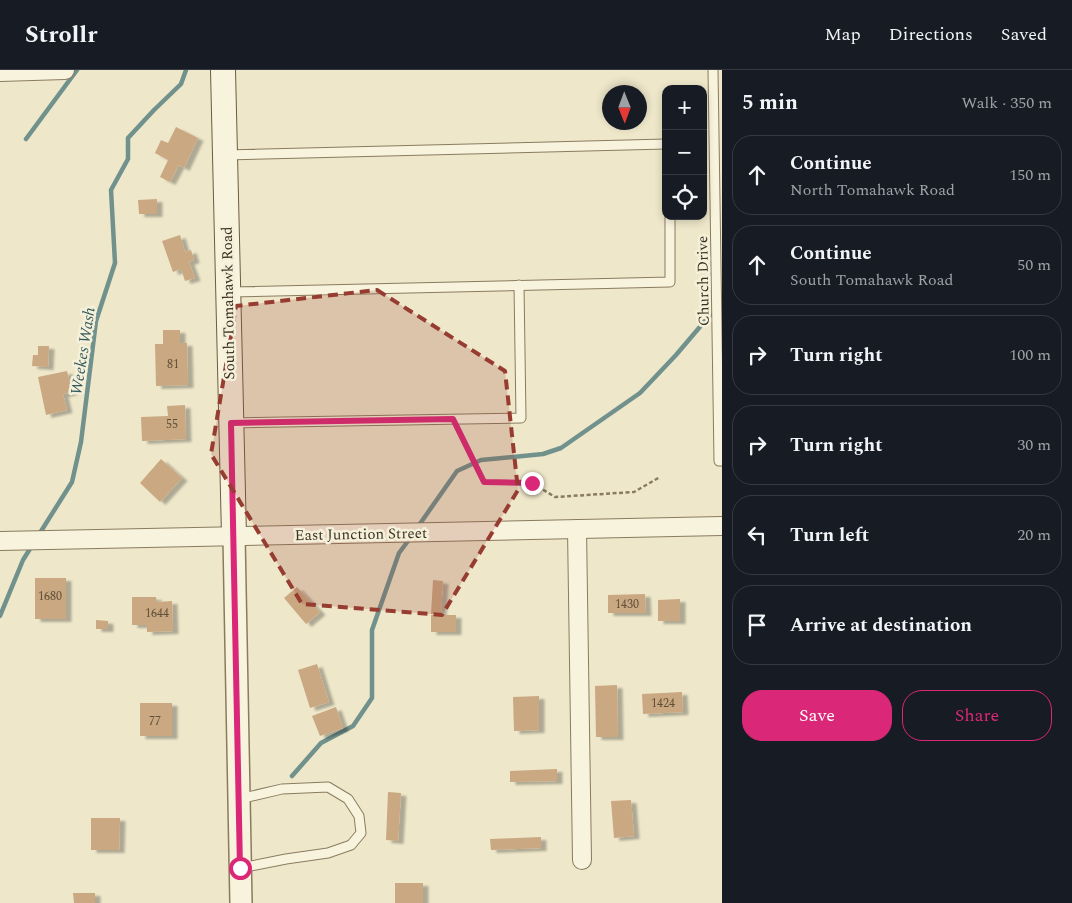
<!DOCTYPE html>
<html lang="en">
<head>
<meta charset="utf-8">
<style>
	body { margin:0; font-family:Spectral,serif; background:#242831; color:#f1f3f6 }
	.controls { position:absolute; right:15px; top:15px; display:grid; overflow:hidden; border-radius:10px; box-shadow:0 2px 8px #0003 }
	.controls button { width:45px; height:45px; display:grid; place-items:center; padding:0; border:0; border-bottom:1px solid #363941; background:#171b24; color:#f1f3f6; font:25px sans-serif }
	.compass { position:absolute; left:602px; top:15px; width:45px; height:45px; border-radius:50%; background:#171b24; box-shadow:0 2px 8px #0003; rotate:179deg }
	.stop { position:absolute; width:15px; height:15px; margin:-11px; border:4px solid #db2777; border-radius:50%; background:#fff }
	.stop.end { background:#db2777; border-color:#fff; box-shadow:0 1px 5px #0008 }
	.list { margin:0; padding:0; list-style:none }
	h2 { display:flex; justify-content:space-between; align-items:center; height:65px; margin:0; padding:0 20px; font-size:21px }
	h2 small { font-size:16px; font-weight:400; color:#9ea1a6 }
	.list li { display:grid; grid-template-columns:32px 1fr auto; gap:15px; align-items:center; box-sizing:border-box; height:80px; margin:0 10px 10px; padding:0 10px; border:1px solid #363941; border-radius:20px }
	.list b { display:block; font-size:19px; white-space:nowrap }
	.list p { margin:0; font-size:16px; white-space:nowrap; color:#9ea1a6 }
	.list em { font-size:16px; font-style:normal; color:#9ea1a6 }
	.actions { display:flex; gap:10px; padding:15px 20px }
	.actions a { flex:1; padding:11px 0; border:1px solid #db2777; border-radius:20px; text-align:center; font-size:18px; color:#db2777 }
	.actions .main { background:#db2777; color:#fff }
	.icon { flex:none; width:28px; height:28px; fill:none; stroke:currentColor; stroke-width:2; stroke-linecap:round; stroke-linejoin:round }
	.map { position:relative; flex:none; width:722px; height:833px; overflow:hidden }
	header { display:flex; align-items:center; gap:30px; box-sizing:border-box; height:70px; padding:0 25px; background:#171b24; border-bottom:1px solid #363941 }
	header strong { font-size:24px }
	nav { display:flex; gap:28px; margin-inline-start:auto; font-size:18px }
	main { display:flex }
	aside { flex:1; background:#171b24 }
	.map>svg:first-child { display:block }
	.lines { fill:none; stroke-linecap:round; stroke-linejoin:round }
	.stream { stroke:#71918c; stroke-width:4.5 }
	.building { fill:#caa881; filter:url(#shadow) }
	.service-casing { stroke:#8a7b5f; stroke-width:11 }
	.minor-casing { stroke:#8a7b5f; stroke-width:20 }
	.tertiary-casing { stroke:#8a7b5f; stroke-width:24 }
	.secondary-casing { stroke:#6c5c42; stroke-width:26 }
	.path { stroke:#8a7b5f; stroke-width:2.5; stroke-dasharray:4 2.5; stroke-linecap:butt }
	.service { stroke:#f8f3dd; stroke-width:9 }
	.minor { stroke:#f8f3dd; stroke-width:18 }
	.tertiary { stroke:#f8f3dd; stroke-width:21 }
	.secondary { stroke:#f8f3dd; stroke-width:24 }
	.route { stroke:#db2777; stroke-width:6 }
	.marked { fill:#973c31; fill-opacity:0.2; stroke:#973c31; stroke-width:4; stroke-dasharray:10 6; stroke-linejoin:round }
	.labels { text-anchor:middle; stroke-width:5; stroke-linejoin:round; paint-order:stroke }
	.number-label { font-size:12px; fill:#5f4f39 }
	.street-label { font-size:15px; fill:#3b3121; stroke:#f5f0d9 }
	.water-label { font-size:16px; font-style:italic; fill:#31585a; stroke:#f5f0d9 }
</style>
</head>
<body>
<header>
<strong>Strollr</strong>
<nav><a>Map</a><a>Directions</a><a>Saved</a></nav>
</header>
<main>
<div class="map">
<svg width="722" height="833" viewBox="0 0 722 833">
	<defs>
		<filter id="shadow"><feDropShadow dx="5.5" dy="3" stdDeviation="1" flood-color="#0004"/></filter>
	</defs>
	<rect width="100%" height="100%" fill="#eee7ca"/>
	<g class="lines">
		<!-- stream -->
		<g class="stream">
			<path d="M 26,69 L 77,0"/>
			<path d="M 417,458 L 457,401 L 481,390 L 543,384 L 561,378 L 640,323 L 676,285 L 710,245"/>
			<path d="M 38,466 L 72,412 L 81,372 L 96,251 L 115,193 L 111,120 L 128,89 L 128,68 L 154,40 L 181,14 L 186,0"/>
			<path d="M 0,546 L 23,490 L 33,474"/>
			<path d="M 292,706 L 321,673 L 353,656 L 372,628 L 372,560 L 399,483 L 411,467"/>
		</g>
	</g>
	<!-- building -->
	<g class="building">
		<path d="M 176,57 L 198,68 L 184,98 L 179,95 L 170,112 L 160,107 L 168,90 L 155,83 L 161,70 L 168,73 Z"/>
		<path d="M 157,129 L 157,144 L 139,144 L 138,130 Z"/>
		<path d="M 180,165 L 185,182 L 191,180 L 194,190 L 189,192 L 195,208 L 185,211 L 181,199 L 173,202 L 162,171 Z"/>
		<path d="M 163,260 L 180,260 L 180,273 L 187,273 L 188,315 L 156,316 L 155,274 L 163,274 Z"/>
		<path d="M 38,276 L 49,276 L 48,297 L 32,296 L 33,285 L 38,285 Z"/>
		<path d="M 67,301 L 72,322 L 63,324 L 67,340 L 46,345 L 38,307 Z"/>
		<path d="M 185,335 L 186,369 L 142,371 L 141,347 L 168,346 L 167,336 Z"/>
		<path d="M 161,389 L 182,408 L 160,432 L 140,413 Z"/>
		<rect x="35" y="508" width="31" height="41"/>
		<path d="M 433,510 L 443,511 L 441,544 L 431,544 Z"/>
		<path d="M 297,517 L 320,542 L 306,554 L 284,528 Z"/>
		<path d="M 645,524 L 646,543 L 608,543 L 608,525 Z"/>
		<path d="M 132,527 L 156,527 L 157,532 L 172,531 L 173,561 L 147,562 L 147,555 L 132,555 Z"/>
		<path d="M 680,529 L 680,551 L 658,551 L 658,530 Z"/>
		<rect x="431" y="545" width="25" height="17"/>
		<path d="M 96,550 L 108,551 L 108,559 L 96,559 Z"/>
		<path d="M 317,594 L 329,632 L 310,638 L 298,600 Z"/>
		<path d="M 617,615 L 618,667 L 596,667 L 595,616 Z"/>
		<path d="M 682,622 L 683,642 L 643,644 L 642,624 Z"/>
		<path d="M 539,626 L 539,660 L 514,661 L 513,627 Z"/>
		<rect x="140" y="633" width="32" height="33"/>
		<path d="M 336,637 L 343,658 L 320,666 L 312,646 Z"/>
		<path d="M 557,699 L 557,711 L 510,712 L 510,701 Z"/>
		<path d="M 388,722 L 401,723 L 398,771 L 386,770 Z"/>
		<path d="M 631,730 L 634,766 L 614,768 L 611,731 Z"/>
		<path d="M 91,748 L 120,748 L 119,780 L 91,780 Z"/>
		<path d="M 541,767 L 541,778 L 491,780 L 490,769 Z"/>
		<rect x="395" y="813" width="28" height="20"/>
		<path d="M 73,823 L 95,823 L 95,833 L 74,833 Z"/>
	</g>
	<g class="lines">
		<!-- service casing -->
		<g class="service-casing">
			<g id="service">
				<path d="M 713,0 L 719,391 L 722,391"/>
				<path d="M 225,85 L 666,74"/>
				<path d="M 230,222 L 670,212 L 670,146"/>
				<path d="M 232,353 L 521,348 L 519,215"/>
				<path d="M 239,729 L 282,719 L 328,717 L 348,729 L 359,746 L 361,763 L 351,775 L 328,783 L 286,789 L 241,798"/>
			</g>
		</g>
		<!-- minor casing -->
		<g class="minor-casing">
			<g id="minor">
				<path d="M 0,2 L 65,0"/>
				<path d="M 577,459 L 582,790"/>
				<path d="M 0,471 L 722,456"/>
			</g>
		</g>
		<!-- tertiary casing -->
		<g class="tertiary-casing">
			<path id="tertiary" d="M 234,466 L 241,833"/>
		</g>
		<!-- secondary casing -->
		<g class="secondary-casing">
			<path id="secondary" d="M 223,0 L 234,466"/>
		</g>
		<!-- path -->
		<path class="path" d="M 459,362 L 484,412 L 532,413 L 555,427 L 634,422 L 660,407"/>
		<!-- service -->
		<use href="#service" class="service"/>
		<!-- minor -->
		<use href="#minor" class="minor"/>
		<!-- tertiary -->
		<use href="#tertiary" class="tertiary"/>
		<!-- secondary -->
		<use href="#secondary" class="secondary"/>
	</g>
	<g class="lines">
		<!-- route -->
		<path class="route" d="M 240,798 L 231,353 L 453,349 L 484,412 L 532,413"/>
	</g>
	<!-- marked area -->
	<path class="marked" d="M 377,220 L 505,301 L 518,420 L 442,545 L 302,534 L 211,384 L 236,236 Z"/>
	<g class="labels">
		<!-- number labels -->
		<g class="number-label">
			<text x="173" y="298">81</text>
			<text x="172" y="358">55</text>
			<text x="50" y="530">1680</text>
			<text x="627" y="538">1430</text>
			<text x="157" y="547">1644</text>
			<text x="663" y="637">1424</text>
			<text x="155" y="655">77</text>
		</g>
		<!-- street labels -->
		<g class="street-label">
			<text transform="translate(703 211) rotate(-91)" y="5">Church Drive</text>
			<text transform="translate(228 233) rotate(-91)" y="5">South Tomahawk Road</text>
			<text transform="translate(361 464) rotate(-1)" y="5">East Junction Street</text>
		</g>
		<!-- water labels -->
		<g class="water-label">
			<text transform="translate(82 281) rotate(-81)" y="6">Weekes Wash</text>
		</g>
	</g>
</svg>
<div class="controls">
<button>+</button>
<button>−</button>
<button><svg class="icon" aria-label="locate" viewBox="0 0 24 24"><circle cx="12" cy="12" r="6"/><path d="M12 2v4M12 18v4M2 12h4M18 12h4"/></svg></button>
</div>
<svg class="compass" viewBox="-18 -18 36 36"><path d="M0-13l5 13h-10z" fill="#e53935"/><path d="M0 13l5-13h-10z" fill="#9ea1a6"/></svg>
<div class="stop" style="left:240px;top:798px"></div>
<div class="stop end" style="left:532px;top:413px"></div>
</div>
<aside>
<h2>5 min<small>Walk · 350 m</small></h2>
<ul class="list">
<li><svg class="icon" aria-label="ahead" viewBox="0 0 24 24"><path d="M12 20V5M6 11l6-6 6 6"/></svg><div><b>Continue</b><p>North Tomahawk Road</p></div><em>150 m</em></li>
<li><svg class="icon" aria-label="ahead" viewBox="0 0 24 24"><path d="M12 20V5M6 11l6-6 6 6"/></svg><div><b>Continue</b><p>South Tomahawk Road</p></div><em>50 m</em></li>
<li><svg class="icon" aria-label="right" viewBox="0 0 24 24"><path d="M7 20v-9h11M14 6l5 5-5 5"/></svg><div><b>Turn right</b></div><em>100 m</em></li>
<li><svg class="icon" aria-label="right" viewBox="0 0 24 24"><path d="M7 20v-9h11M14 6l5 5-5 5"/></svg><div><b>Turn right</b></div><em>30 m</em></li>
<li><svg class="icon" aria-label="left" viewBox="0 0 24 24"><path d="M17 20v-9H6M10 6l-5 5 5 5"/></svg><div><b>Turn left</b></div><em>20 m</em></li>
<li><svg class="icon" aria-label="arrive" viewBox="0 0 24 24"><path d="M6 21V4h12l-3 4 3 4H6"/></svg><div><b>Arrive at destination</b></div></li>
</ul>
<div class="actions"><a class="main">Save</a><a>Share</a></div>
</aside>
</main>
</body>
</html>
